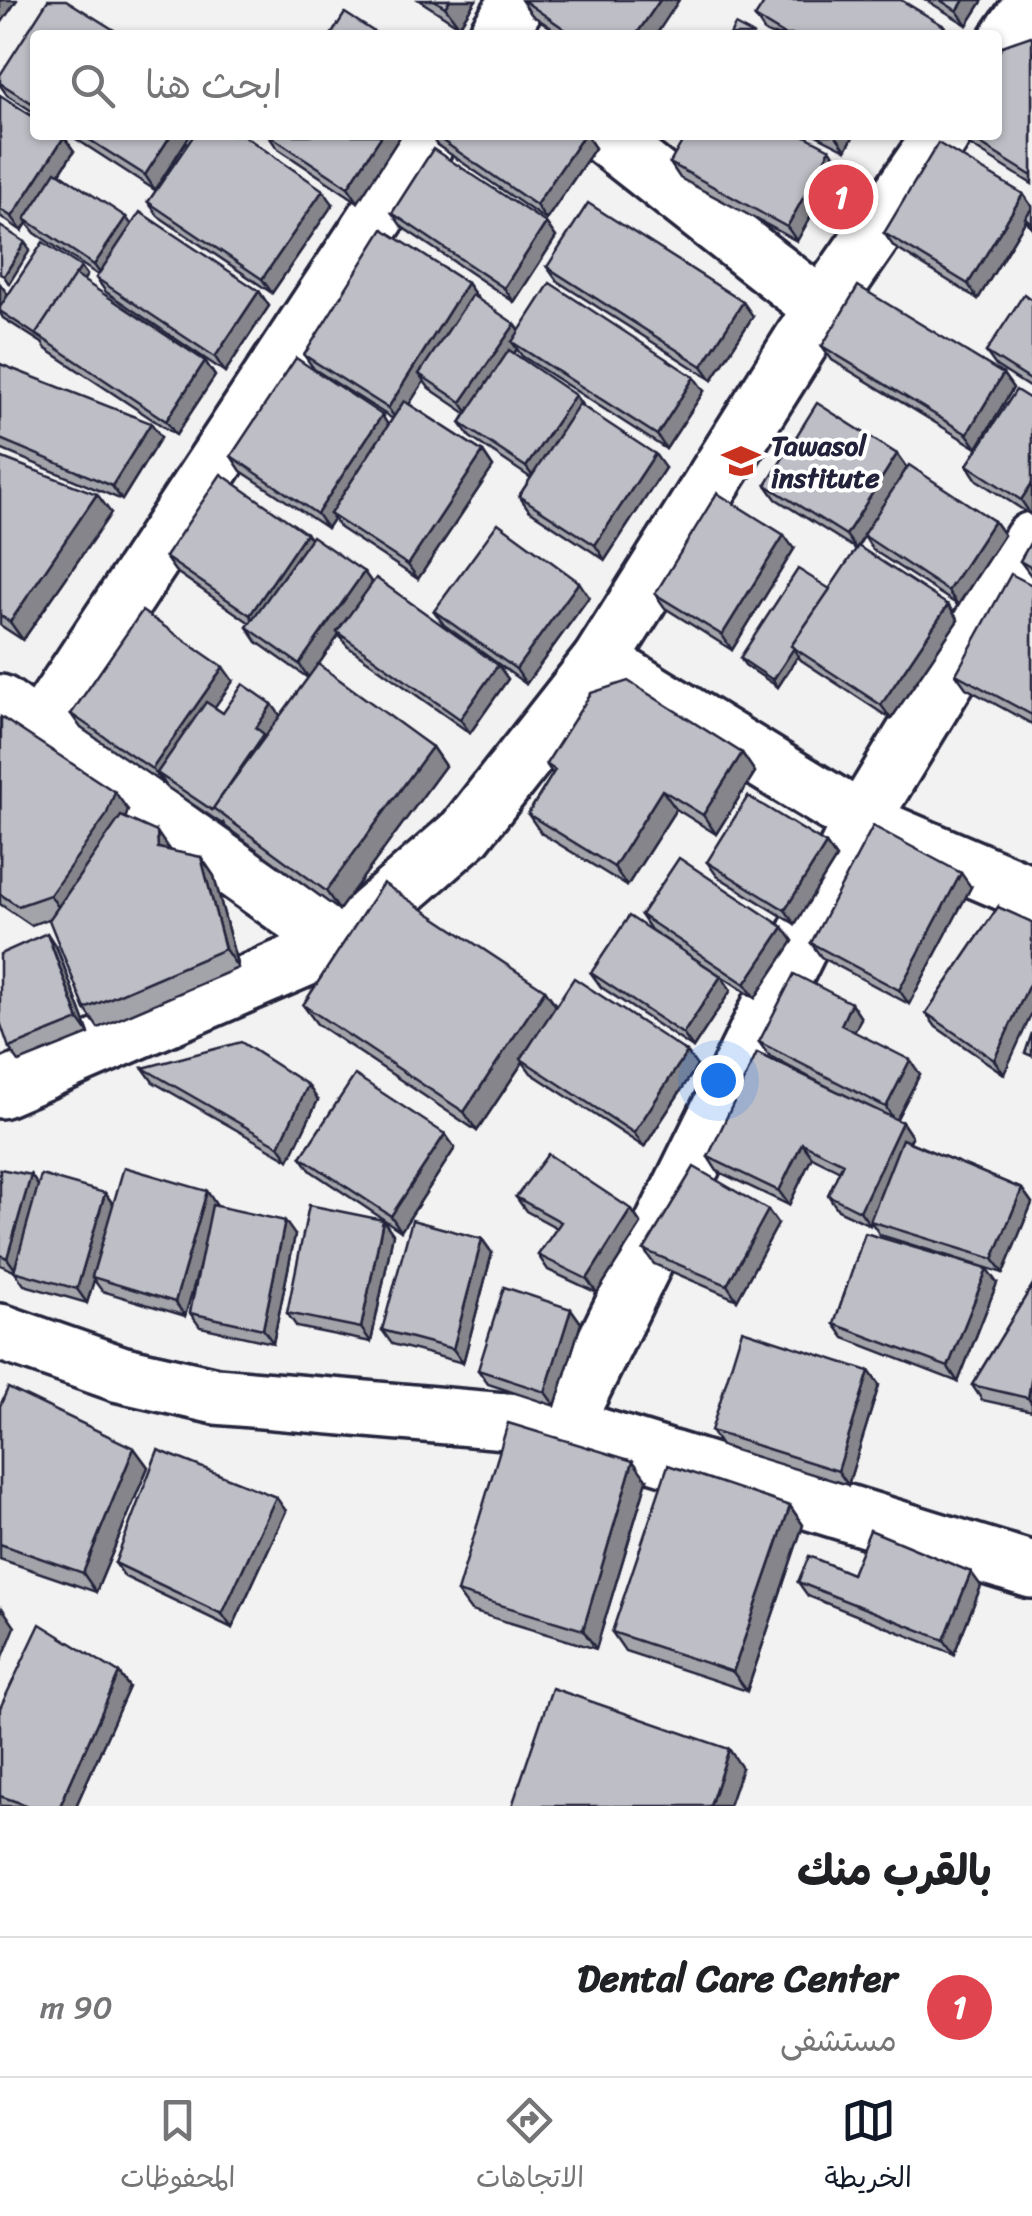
<!DOCTYPE html>
<html lang="ar">
<head>
<meta charset="utf-8">
<style>
	body { margin:0; font-family:Sriracha,"Playpen Sans Arabic",sans-serif; background:#f2f2f2; color:#202124; direction:rtl }
	.you { position:absolute; left:718px; top:1080px; width:35px; height:35px; margin:-25px; border:8px solid #fff; border-radius:50%; background:#1a73e8; box-shadow:0 0 0 15px #1a73e833 }
	.badge { display:grid; place-items:center; width:65px; height:65px; border-radius:50%; background:#111827; color:#fff; font-size:32px; font-weight:700 }
	.pin { position:absolute; translate:-50% -50%; border:5px solid #fff; box-shadow:0 2px 10px #0006 }
	.list { margin:0; padding:0; list-style:none }
	h2 { display:flex; justify-content:space-between; align-items:center; height:130px; margin:0; padding:0 40px; font-size:42px }
	h2 small { font-size:32px; font-weight:400; color:#757577 }
	.list li { display:grid; grid-template-columns:65px 1fr auto; gap:30px; align-items:center; box-sizing:border-box; height:140px; padding:0 40px; border-top:2px solid #e0e0e0 }
	.list b { display:block; font-size:38px; white-space:nowrap }
	.list p { margin:0; font-size:32px; white-space:nowrap; color:#757577 }
	.list em { font-size:32px; font-style:normal; color:#757577 }
	.icon { flex:none; width:55px; height:55px; fill:none; stroke:currentColor; stroke-width:2; stroke-linecap:round; stroke-linejoin:round }
	.map { position:relative; flex:none; width:1032px; height:1806px; overflow:hidden; direction:ltr }
	.search { position:absolute; background:#fff; box-shadow:0 2px 8px #0004; left:30px; right:30px; top:30px; height:110px; display:flex; align-items:center; gap:25px; box-sizing:border-box; padding:0 35px; border-radius:10px; color:#757577; font-size:38px }
	.sheet { height:270px; background:#fff }
	nav { display:flex; justify-content:space-around; align-items:center; box-sizing:border-box; height:140px; border-top:2px solid #e0e0e0; background:#fff; font-size:28px; color:#757577 }
	nav a { display:grid; justify-items:center; gap:5px }
	nav .on { color:#111827 }
	.map>svg:first-child { display:block }
	.lines { fill:none; stroke-linecap:round; stroke-linejoin:round }
	.street-casing { stroke:#22223b; stroke-width:62 }
	.street { stroke:#fff; stroke-width:55 }
	.wall { fill:#a3a3aa; stroke:#22223b; stroke-width:2.5 }
	.shaded-wall { fill:#85858b; stroke:#22223b; stroke-width:2.5 }
	.building { fill:#bebec6; stroke:#22223b; stroke-width:2.5 }
	.labels { text-anchor:middle; stroke-width:8; stroke-linejoin:round; paint-order:stroke }
	.poi-label { font-size:28px; font-weight:bold; fill:#22223b; stroke:#fff; text-anchor:start }
</style>
</head>
<body>
<div class="map">
<svg width="1032" height="1806" viewBox="0 0 1032 1806">
	<rect width="100%" height="100%" fill="#f2f2f3"/>
	<filter id="ink" filterUnits="userSpaceOnUse"><feTurbulence type="fractalNoise" baseFrequency=".01" numOctaves="2"/><feDisplacementMap in="SourceGraphic" scale="20" xChannelSelector="R" yChannelSelector="G"/><feConvolveMatrix kernelMatrix="1 2 1 2 8 2 1 2 1" color-interpolation-filters="sRGB"/></filter>
	<g filter="url(#ink)">
		<g class="lines">
			<!-- street casing -->
			<g class="street-casing">
				<g id="street">
					<path d="M 497,35 L 519,0"/>
					<path d="M 997,55 L 1032,5"/>
					<path d="M 602,135 L 822,308"/>
					<path d="M 600,661 L 861,821 L 1032,894"/>
					<path d="M 0,703 L 338,944"/>
					<path d="M 39,730 L 431,135"/>
					<path d="M 0,1090 L 338,944 L 465,833 L 600,661 L 822,308 L 942,135"/>
					<path d="M 0,1332 L 120,1374 L 216,1396 L 564,1426 L 1032,1570"/>
					<path d="M 564,1426 L 861,821 L 1032,540"/>
				</g>
			</g>
			<!-- street -->
			<use href="#street" class="street"/>
		</g>
		<!-- wall -->
		<g class="wall">
			<path d="M 419,0 L 476,0 L 459,26 Z"/>
			<path d="M 926,0 L 983,0 L 967,25 Z"/>
			<path d="M 522,1 L 656,35 L 562,35 L 532,15 Z"/>
			<path d="M 755,17 L 951,35 L 771,35 L 765,32 Z"/>
			<path d="M 35,35 L 35,113 L 7,95 L 0,85 L 0,75 Z"/>
			<path d="M 1032,37 L 1032,184 L 963,141 L 958,135 L 997,135 Z"/>
			<path d="M 0,95 L 64,137 L 74,151 L 60,173 L 131,225 L 259,291 L 269,306 L 225,372 L 106,292 L 96,278 L 98,275 L 35,233 L 27,223 L 22,231 L 0,216 Z"/>
			<path d="M 70,135 L 190,135 L 155,190 Z"/>
			<path d="M 268,135 L 401,135 L 358,202 L 277,148 Z"/>
			<path d="M 430,135 L 586,135 L 595,148 L 546,220 L 437,145 Z"/>
			<path d="M 816,135 L 854,135 L 846,150 Z"/>
			<path d="M 670,163 L 840,164 L 797,241 L 680,178 Z"/>
			<path d="M 1023,194 L 1032,207 L 1032,228 L 1026,220 L 978,299 L 894,247 L 884,233 Z"/>
			<path d="M 148,202 L 333,204 L 272,293 L 158,216 Z"/>
			<path d="M 392,213 L 546,223 L 556,237 L 514,302 L 402,227 Z"/>
			<path d="M 81,267 L 87,275 L 83,281 L 205,361 L 215,376 L 176,435 L 46,349 L 42,343 L 3,318 L 0,313 L 0,284 L 8,295 Z"/>
			<path d="M 547,267 L 753,316 L 712,380 L 557,281 Z"/>
			<path d="M 467,283 L 477,297 L 476,298 L 519,331 L 704,391 L 666,449 L 522,356 L 517,349 L 514,354 L 665,468 L 605,560 L 529,510 L 519,496 L 531,478 L 470,437 L 460,423 L 466,413 L 429,388 L 424,381 L 409,404 L 483,452 L 493,467 L 418,579 L 340,528 L 333,519 L 327,528 L 241,471 L 231,456 L 388,425 L 393,419 L 314,369 L 304,355 Z"/>
			<path d="M 1032,300 L 1032,389 L 996,366 L 986,352 Z"/>
			<path d="M 822,346 L 1003,374 L 1013,388 L 977,448 L 832,360 Z"/>
			<path d="M 0,364 L 161,437 L 122,500 L 0,449 Z"/>
			<path d="M 1032,400 L 1031,515 L 977,480 L 967,465 Z"/>
			<path d="M 0,457 L 111,513 L 23,640 L 0,625 Z"/>
			<path d="M 907,468 L 994,521 L 1004,535 L 958,605 L 873,550 L 864,536 L 856,549 L 776,499 L 766,485 Z"/>
			<path d="M 310,539 L 364,572 L 372,583 L 498,665 L 508,679 L 470,733 L 347,646 L 339,635 L 316,668 L 432,747 L 445,766 L 339,910 L 226,827 L 223,823 L 222,824 L 167,787 L 163,781 L 162,783 L 81,728 L 71,714 L 233,681 L 214,707 L 223,713 L 281,716 L 308,678 L 257,642 L 247,627 L 250,623 L 175,571 L 165,557 Z"/>
			<path d="M 1032,540 L 1032,577 L 1020,561 Z"/>
			<path d="M 794,549 L 732,650 L 665,608 L 655,594 Z"/>
			<path d="M 1032,585 L 1032,724 L 966,688 L 956,674 Z"/>
			<path d="M 830,589 L 948,605 L 958,620 L 891,719 L 801,660 L 798,656 L 778,687 L 745,665 L 740,658 Z"/>
			<path d="M 589,597 L 526,684 L 444,625 L 434,611 Z"/>
			<path d="M 0,719 L 128,810 L 125,818 L 170,851 L 201,857 L 214,876 L 238,968 L 98,1028 L 85,1009 L 51,918 L 31,925 L 0,904 Z"/>
			<path d="M 742,753 L 755,772 L 716,834 L 676,809 L 627,886 L 541,833 L 528,814 L 553,774 L 546,764 Z"/>
			<path d="M 826,844 L 836,858 L 795,924 L 717,876 L 707,862 Z"/>
			<path d="M 971,887 L 909,1004 L 821,957 L 811,943 Z"/>
			<path d="M 998,907 L 1004,1074 L 936,1027 L 926,1013 Z"/>
			<path d="M 641,915 L 783,927 L 793,941 L 755,998 L 651,930 Z"/>
			<path d="M 57,948 L 89,1034 L 19,1062 L 9,1048 Z"/>
			<path d="M 591,973 L 731,990 L 693,1048 L 601,987 Z"/>
			<path d="M 545,990 L 556,1005 L 697,1066 L 644,1147 L 531,1073 L 523,1062 L 477,1131 L 317,1024 L 303,1005 Z"/>
			<path d="M 851,1003 L 861,1018 L 854,1032 L 920,1074 L 896,1120 L 902,1122 L 912,1137 L 909,1142 L 1022,1189 L 1032,1203 L 1003,1273 L 880,1235 L 871,1222 L 870,1225 L 838,1210 L 828,1195 L 840,1171 L 812,1157 L 789,1205 L 717,1171 L 708,1157 L 832,1089 L 769,1056 L 759,1042 Z"/>
			<path d="M 143,1068 L 318,1100 L 289,1160 L 153,1082 Z"/>
			<path d="M 445,1134 L 455,1148 L 401,1231 L 311,1171 L 301,1157 Z"/>
			<path d="M 0,1169 L 38,1185 L 105,1193 L 113,1204 L 217,1206 L 295,1235 L 273,1343 L 200,1327 L 190,1313 L 199,1268 L 185,1316 L 102,1291 L 94,1280 L 87,1303 L 24,1285 L 14,1271 L 0,1265 Z"/>
			<path d="M 516,1197 L 631,1209 L 641,1224 L 597,1293 L 548,1270 L 538,1255 L 557,1228 L 526,1211 Z"/>
			<path d="M 383,1220 L 393,1234 L 371,1342 L 297,1327 L 287,1313 Z"/>
			<path d="M 778,1224 L 737,1300 L 654,1264 L 644,1250 Z"/>
			<path d="M 482,1239 L 492,1253 L 463,1363 L 392,1344 L 382,1330 Z"/>
			<path d="M 997,1283 L 958,1382 L 844,1338 L 834,1324 Z"/>
			<path d="M 1032,1286 L 1032,1411 L 982,1400 L 972,1385 Z"/>
			<path d="M 571,1309 L 581,1323 L 555,1406 L 488,1384 L 478,1370 Z"/>
			<path d="M 869,1371 L 879,1385 L 848,1485 L 721,1446 L 711,1431 Z"/>
			<path d="M 0,1406 L 134,1448 L 148,1467 L 96,1592 L 0,1559 Z"/>
			<path d="M 647,1480 L 596,1649 L 471,1611 L 457,1592 Z"/>
			<path d="M 790,1506 L 803,1525 L 747,1691 L 625,1651 L 612,1632 Z"/>
			<path d="M 286,1511 L 232,1628 L 125,1577 L 115,1563 Z"/>
			<path d="M 852,1574 L 981,1586 L 954,1654 L 808,1596 L 798,1582 Z"/>
			<path d="M 119,1673 L 129,1687 L 76,1806 L 0,1806 L 0,1708 Z"/>
		</g>
		<!-- shaded-wall -->
		<g class="shaded-wall">
			<path d="M 0,0 L 17,0 L 0,25 Z"/>
			<path d="M 450,0 L 476,0 L 459,26 L 445,7 Z"/>
			<path d="M 660,0 L 679,0 L 656,35 L 636,35 Z"/>
			<path d="M 964,0 L 983,0 L 967,25 L 957,11 Z"/>
			<path d="M 944,26 L 951,35 L 939,35 Z"/>
			<path d="M 171,135 L 190,135 L 155,190 L 145,175 Z"/>
			<path d="M 382,135 L 401,135 L 358,202 L 348,187 Z"/>
			<path d="M 584,135 L 586,135 L 595,148 L 546,220 L 536,205 Z"/>
			<path d="M 837,135 L 854,135 L 846,150 L 836,136 Z"/>
			<path d="M 64,137 L 74,151 L 28,222 L 25,219 L 27,223 L 22,231 L 12,217 Z"/>
			<path d="M 830,149 L 840,164 L 797,241 L 787,227 Z"/>
			<path d="M 323,190 L 333,204 L 272,293 L 262,279 Z"/>
			<path d="M 1023,194 L 1032,207 L 1032,210 L 978,299 L 968,284 Z"/>
			<path d="M 126,217 L 136,231 L 104,279 L 94,265 Z"/>
			<path d="M 546,223 L 556,237 L 514,302 L 504,288 Z"/>
			<path d="M 25,242 L 30,250 L 9,284 L 4,276 Z"/>
			<path d="M 81,267 L 87,275 L 44,340 L 36,335 Z"/>
			<path d="M 467,283 L 477,297 L 426,378 L 419,374 L 424,381 L 398,422 L 388,408 Z"/>
			<path d="M 0,284 L 9,296 L 0,311 Z"/>
			<path d="M 259,291 L 269,306 L 225,372 L 215,357 Z"/>
			<path d="M 743,302 L 753,316 L 712,380 L 702,366 Z"/>
			<path d="M 515,324 L 525,338 L 512,342 L 517,349 L 471,416 L 461,402 Z"/>
			<path d="M 205,361 L 215,376 L 176,435 L 166,421 Z"/>
			<path d="M 1003,374 L 1013,388 L 977,448 L 967,434 Z"/>
			<path d="M 694,377 L 704,391 L 666,449 L 657,435 Z"/>
			<path d="M 575,395 L 585,409 L 536,481 L 526,467 Z"/>
			<path d="M 382,415 L 391,430 L 330,514 L 333,519 L 327,528 L 317,514 Z"/>
			<path d="M 151,423 L 161,437 L 122,500 L 112,486 Z"/>
			<path d="M 483,452 L 493,467 L 418,579 L 408,565 Z"/>
			<path d="M 655,454 L 665,468 L 605,560 L 595,545 Z"/>
			<path d="M 897,454 L 907,468 L 856,549 L 846,535 Z"/>
			<path d="M 1032,483 L 1032,512 L 1031,515 L 1021,500 Z"/>
			<path d="M 97,494 L 111,513 L 23,640 L 10,622 Z"/>
			<path d="M 994,521 L 1004,535 L 958,605 L 948,591 Z"/>
			<path d="M 306,533 L 316,547 L 260,629 L 250,615 Z"/>
			<path d="M 784,535 L 794,549 L 732,650 L 722,635 Z"/>
			<path d="M 364,572 L 374,586 L 337,632 L 339,635 L 309,678 L 299,664 Z"/>
			<path d="M 579,582 L 589,597 L 526,684 L 516,669 Z"/>
			<path d="M 948,605 L 958,620 L 891,719 L 881,705 Z"/>
			<path d="M 793,648 L 798,656 L 778,687 L 773,680 Z"/>
			<path d="M 498,665 L 508,679 L 470,733 L 460,719 Z"/>
			<path d="M 223,667 L 233,681 L 165,778 L 157,773 L 163,781 L 162,783 L 152,769 Z"/>
			<path d="M 272,704 L 282,718 L 213,808 L 256,728 Z"/>
			<path d="M 432,747 L 445,766 L 339,910 L 326,891 Z"/>
			<path d="M 742,753 L 755,772 L 716,834 L 703,815 Z"/>
			<path d="M 662,790 L 676,809 L 627,886 L 614,867 Z"/>
			<path d="M 115,792 L 128,810 L 120,835 L 63,914 L 50,895 Z"/>
			<path d="M 157,832 L 170,851 L 158,848 Z"/>
			<path d="M 826,844 L 836,858 L 795,924 L 785,910 Z"/>
			<path d="M 201,857 L 214,876 L 238,968 L 225,949 Z"/>
			<path d="M 961,873 L 971,887 L 909,1004 L 899,990 Z"/>
			<path d="M 783,927 L 793,941 L 755,998 L 745,984 Z"/>
			<path d="M 47,933 L 57,948 L 89,1034 L 79,1020 Z"/>
			<path d="M 721,976 L 731,990 L 693,1048 L 683,1034 Z"/>
			<path d="M 1032,978 L 1032,1013 L 1004,1074 L 994,1060 Z"/>
			<path d="M 545,990 L 558,1009 L 477,1131 L 464,1112 Z"/>
			<path d="M 851,1003 L 861,1018 L 851,1039 L 841,1025 Z"/>
			<path d="M 687,1052 L 697,1066 L 644,1147 L 634,1133 Z"/>
			<path d="M 910,1060 L 920,1074 L 895,1122 L 886,1107 Z"/>
			<path d="M 308,1085 L 318,1100 L 289,1160 L 279,1146 Z"/>
			<path d="M 902,1122 L 912,1137 L 870,1225 L 860,1211 Z"/>
			<path d="M 445,1134 L 455,1148 L 401,1231 L 391,1216 Z"/>
			<path d="M 802,1143 L 812,1157 L 789,1205 L 779,1191 Z"/>
			<path d="M 31,1175 L 41,1190 L 17,1272 L 7,1258 Z"/>
			<path d="M 1022,1189 L 1032,1203 L 1003,1273 L 993,1259 Z"/>
			<path d="M 207,1191 L 217,1206 L 185,1316 L 175,1302 Z"/>
			<path d="M 105,1193 L 115,1207 L 92,1277 L 94,1280 L 87,1303 L 77,1289 Z"/>
			<path d="M 631,1209 L 641,1224 L 597,1293 L 587,1279 Z"/>
			<path d="M 768,1210 L 778,1224 L 737,1300 L 727,1285 Z"/>
			<path d="M 383,1220 L 393,1234 L 371,1342 L 361,1328 Z"/>
			<path d="M 285,1221 L 295,1235 L 273,1343 L 263,1329 Z"/>
			<path d="M 482,1239 L 492,1253 L 463,1363 L 453,1349 Z"/>
			<path d="M 987,1269 L 997,1283 L 958,1382 L 948,1367 Z"/>
			<path d="M 571,1309 L 581,1323 L 555,1406 L 545,1392 Z"/>
			<path d="M 869,1371 L 879,1385 L 848,1485 L 838,1471 Z"/>
			<path d="M 1032,1375 L 1032,1404 L 1028,1398 Z"/>
			<path d="M 134,1448 L 148,1467 L 96,1592 L 83,1573 Z"/>
			<path d="M 633,1461 L 647,1480 L 596,1649 L 583,1630 Z"/>
			<path d="M 276,1497 L 286,1511 L 232,1628 L 222,1614 Z"/>
			<path d="M 790,1506 L 803,1525 L 747,1691 L 733,1672 Z"/>
			<path d="M 971,1572 L 981,1586 L 954,1654 L 944,1640 Z"/>
			<path d="M 2,1608 L 15,1627 L 0,1664 L 0,1613 Z"/>
			<path d="M 119,1673 L 129,1687 L 76,1806 L 60,1806 Z"/>
			<path d="M 729,1749 L 742,1768 L 729,1806 L 710,1806 Z"/>
		</g>
		<!-- building -->
		<g class="building">
			<path d="M 48,0 L 66,0 L 122,35 L 35,35 L 35,105 L 0,83 L 0,75 Z"/>
			<path d="M 434,0 L 450,0 L 445,7 Z"/>
			<path d="M 523,0 L 660,0 L 636,35 L 573,35 Z"/>
			<path d="M 766,0 L 901,0 L 944,26 L 939,35 L 785,35 L 755,17 Z"/>
			<path d="M 940,0 L 964,0 L 957,11 Z"/>
			<path d="M 345,13 L 379,35 L 331,35 Z"/>
			<path d="M 735,25 L 754,35 L 730,35 Z"/>
			<path d="M 1031,36 L 1032,37 L 1032,176 L 966,135 L 997,135 L 997,55 L 1002,46 Z"/>
			<path d="M 0,96 L 35,118 L 35,135 L 61,135 L 64,137 L 12,217 L 0,209 Z"/>
			<path d="M 82,135 L 171,135 L 145,175 Z"/>
			<path d="M 194,135 L 243,135 L 323,190 L 262,279 L 148,202 Z"/>
			<path d="M 269,135 L 382,135 L 348,187 Z"/>
			<path d="M 434,135 L 584,135 L 536,205 Z"/>
			<path d="M 686,135 L 803,135 L 830,149 L 787,227 L 670,163 Z"/>
			<path d="M 938,143 L 1023,194 L 968,284 L 884,233 Z"/>
			<path d="M 433,149 L 546,223 L 504,288 L 392,213 Z"/>
			<path d="M 56,171 L 126,217 L 94,265 L 25,219 Z"/>
			<path d="M 588,203 L 743,302 L 702,366 L 547,267 Z"/>
			<path d="M 1032,208 L 1032,223 L 1025,218 Z"/>
			<path d="M 140,212 L 259,291 L 215,357 L 96,278 Z"/>
			<path d="M 0,226 L 25,242 L 4,276 L 0,274 Z"/>
			<path d="M 383,229 L 467,283 L 388,408 L 304,355 Z"/>
			<path d="M 43,242 L 81,267 L 36,335 L 0,311 L 0,307 Z"/>
			<path d="M 75,275 L 205,361 L 166,421 L 36,334 Z"/>
			<path d="M 550,283 L 694,377 L 657,435 L 512,342 Z"/>
			<path d="M 858,286 L 1003,374 L 967,434 L 822,346 Z"/>
			<path d="M 1024,294 L 1032,300 L 1032,381 L 986,352 Z"/>
			<path d="M 472,295 L 515,324 L 461,402 L 419,374 Z"/>
			<path d="M 509,350 L 575,395 L 526,467 L 460,423 Z"/>
			<path d="M 296,358 L 382,415 L 317,514 L 231,456 Z"/>
			<path d="M 0,364 L 151,423 L 112,486 L 0,439 Z"/>
			<path d="M 1016,390 L 1032,400 L 1032,483 L 1021,500 L 967,465 Z"/>
			<path d="M 404,401 L 483,452 L 408,565 L 330,514 Z"/>
			<path d="M 817,403 L 897,454 L 846,535 L 766,485 Z"/>
			<path d="M 579,404 L 655,454 L 595,545 L 519,496 Z"/>
			<path d="M 0,457 L 97,494 L 10,622 L 0,615 Z"/>
			<path d="M 909,465 L 994,521 L 948,591 L 863,535 Z"/>
			<path d="M 221,474 L 306,533 L 250,615 L 165,557 Z"/>
			<path d="M 717,493 L 784,535 L 722,635 L 655,594 Z"/>
			<path d="M 498,523 L 579,582 L 516,669 L 434,611 Z"/>
			<path d="M 312,536 L 364,572 L 299,664 L 247,627 Z"/>
			<path d="M 1032,540 L 1032,568 L 1020,561 Z"/>
			<path d="M 858,546 L 948,605 L 881,705 L 791,646 Z"/>
			<path d="M 798,569 L 830,589 L 791,646 L 794,648 L 773,680 L 740,658 Z"/>
			<path d="M 1011,574 L 1032,585 L 1032,715 L 956,674 Z"/>
			<path d="M 376,578 L 498,665 L 460,719 L 337,632 Z"/>
			<path d="M 142,611 L 223,667 L 152,769 L 71,714 Z"/>
			<path d="M 318,664 L 432,747 L 326,891 L 213,808 Z"/>
			<path d="M 628,681 L 742,753 L 703,815 L 662,790 L 614,867 L 528,814 L 555,770 L 546,764 L 591,693 Z"/>
			<path d="M 243,684 L 272,704 L 256,728 L 264,734 L 212,810 L 157,773 L 206,702 L 223,713 Z"/>
			<path d="M 1,717 L 115,792 L 106,816 L 50,895 L 18,906 L 0,894 Z"/>
			<path d="M 748,796 L 826,844 L 785,910 L 707,862 Z"/>
			<path d="M 121,816 L 157,832 L 158,848 L 201,857 L 225,949 L 85,1009 L 49,920 Z"/>
			<path d="M 873,826 L 961,873 L 899,990 L 811,943 Z"/>
			<path d="M 679,858 L 783,927 L 745,984 L 641,915 Z"/>
			<path d="M 383,883 L 545,990 L 464,1112 L 303,1005 Z"/>
			<path d="M 998,907 L 1032,922 L 1032,978 L 994,1060 L 926,1013 Z"/>
			<path d="M 629,916 L 721,976 L 683,1034 L 591,973 Z"/>
			<path d="M 47,933 L 79,1020 L 9,1048 L 0,1022 L 0,954 Z"/>
			<path d="M 794,974 L 851,1003 L 841,1025 L 910,1060 L 886,1107 L 759,1042 Z"/>
			<path d="M 574,978 L 687,1052 L 634,1133 L 521,1059 Z"/>
			<path d="M 1032,1033 L 1032,1056 L 1025,1053 Z"/>
			<path d="M 241,1042 L 308,1085 L 279,1146 L 143,1068 Z"/>
			<path d="M 757,1053 L 902,1122 L 860,1211 L 828,1195 L 843,1163 L 802,1143 L 779,1191 L 708,1157 Z"/>
			<path d="M 355,1075 L 445,1134 L 391,1216 L 301,1157 Z"/>
			<path d="M 902,1139 L 1022,1189 L 993,1259 L 870,1221 Z"/>
			<path d="M 548,1154 L 631,1209 L 587,1279 L 538,1255 L 561,1222 L 516,1197 Z"/>
			<path d="M 124,1167 L 207,1191 L 175,1302 L 92,1277 Z"/>
			<path d="M 694,1167 L 768,1210 L 727,1285 L 644,1250 Z"/>
			<path d="M 0,1169 L 31,1175 L 7,1258 L 0,1255 Z"/>
			<path d="M 41,1175 L 105,1193 L 77,1289 L 14,1271 Z"/>
			<path d="M 212,1205 L 285,1221 L 263,1329 L 190,1313 Z"/>
			<path d="M 309,1205 L 383,1220 L 361,1328 L 287,1313 Z"/>
			<path d="M 412,1220 L 482,1239 L 453,1349 L 382,1330 Z"/>
			<path d="M 865,1233 L 987,1269 L 948,1367 L 834,1324 Z"/>
			<path d="M 1032,1286 L 1032,1375 L 1028,1398 L 972,1385 Z"/>
			<path d="M 504,1287 L 571,1309 L 545,1392 L 478,1370 Z"/>
			<path d="M 742,1330 L 869,1371 L 838,1471 L 711,1431 Z"/>
			<path d="M 8,1388 L 134,1448 L 83,1573 L 0,1544 L 0,1406 Z"/>
			<path d="M 508,1423 L 633,1461 L 583,1630 L 457,1592 Z"/>
			<path d="M 158,1450 L 276,1497 L 222,1614 L 115,1563 Z"/>
			<path d="M 668,1465 L 790,1506 L 733,1672 L 612,1632 Z"/>
			<path d="M 870,1530 L 971,1572 L 944,1640 L 798,1582 L 809,1556 L 852,1574 Z"/>
			<path d="M 40,1624 L 119,1673 L 60,1806 L 29,1806 L 0,1796 L 0,1708 Z"/>
			<path d="M 552,1688 L 729,1749 L 710,1806 L 512,1806 Z"/>
		</g>
	</g>
	<!-- icons -->
	<defs>
		<g id="school-bare" transform="scale(3)"><path d="M0-5L7-2L0 1L-7-2ZM-4 1L0 2.5L4 1V4Q0 6-4 4Z" fill="#c8321e" stroke="#fff" stroke-width="2.5" paint-order="stroke"/></g>
	</defs>
	<g fill-rule="evenodd">
		<use href="#school-bare" x="741" y="461"/>
	</g>
	<g class="labels">
		<!-- poi labels -->
		<g class="poi-label">
			<text x="771" y="455">Tawasol<tspan x="771" dy="32">institute</tspan></text>
		</g>
	</g>
</svg>
<div class="you"></div>
<div class="pin badge" style="left:841px;top:197px;background:#e0444e">1</div>
<div class="search"><svg class="icon" aria-label="search" viewBox="0 0 24 24"><circle cx="10" cy="10" r="6"/><path d="M15 15l6 6"/></svg>ابحث هنا</div>
</div>
<section class="sheet">
<h2>بالقرب منك<small></small></h2>
<ul class="list">
<li><span class="badge" style="background:#e0444e">1</span><div><b>Dental Care Center</b><p>مستشفى</p></div><em>90 m</em></li>
</ul>
</section>
<nav>
<a class="on"><svg class="icon" aria-label="map" viewBox="0 0 24 24"><path d="M3 6l6-2 6 2 6-2v14l-6 2-6-2-6 2zM9 4v14M15 6v14"/></svg>الخريطة</a>
<a><svg class="icon" aria-label="directions" viewBox="0 0 24 24"><path d="M12 3l9 9-9 9-9-9zM9 14v-3h6M13 9l2 2-2 2"/></svg>الاتجاهات</a>
<a><svg class="icon" aria-label="saved" viewBox="0 0 24 24"><path d="M7 4h10v16l-5-4-5 4z"/></svg>المحفوظات</a>
</nav>
</body>
</html>
